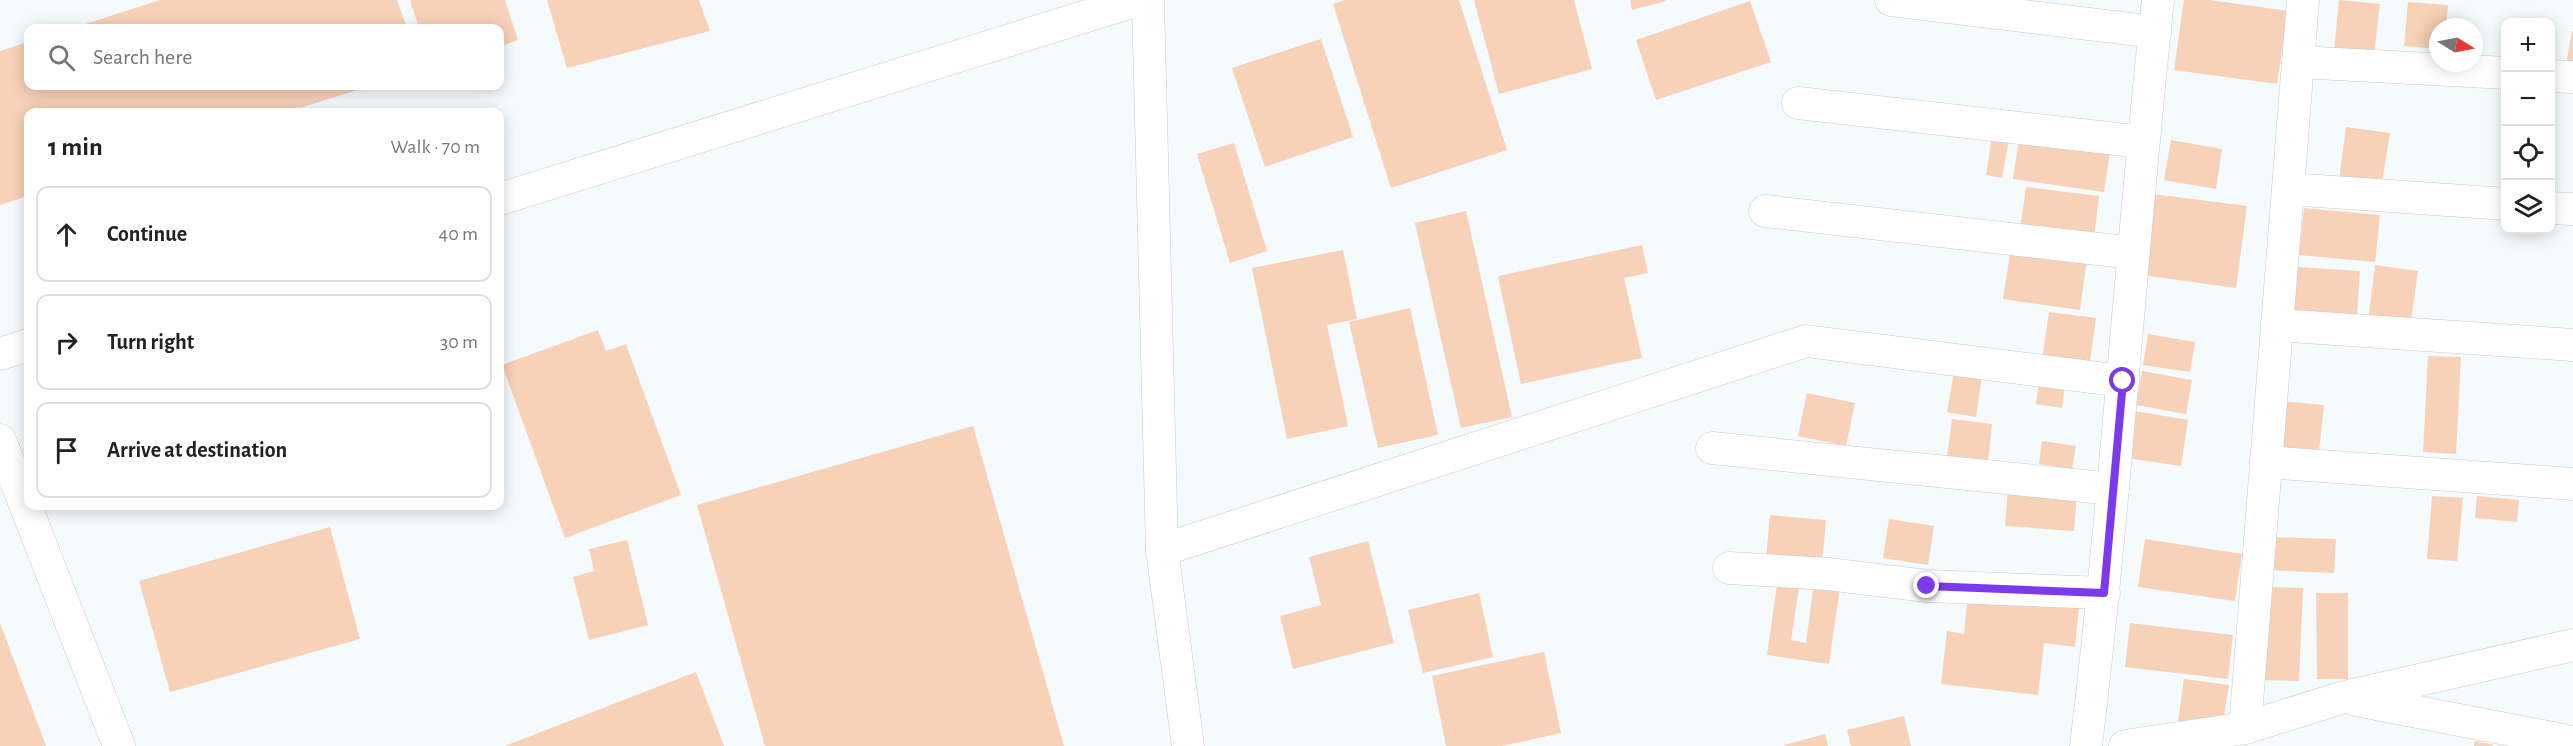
<!DOCTYPE html>
<html lang="en">
<head>
<meta charset="utf-8">
<style>
	body { margin:0; font-family:"Alegreya Sans",sans-serif; background:#f6f6f6; color:#222 }
	.controls { position:absolute; right:18px; top:18px; display:grid; overflow:hidden; border-radius:12px; box-shadow:0 3px 15px #0003 }
	.controls button { width:54px; height:54px; display:grid; place-items:center; padding:0; border:0; border-bottom:2px solid #e0e0e0; background:#fff; color:#222; font:30px sans-serif }
	.compass { position:absolute; left:2429px; top:18px; width:54px; height:54px; border-radius:50%; background:#fff; box-shadow:0 3px 15px #0003; rotate:100deg }
	.stop { position:absolute; width:18px; height:18px; margin:-14px; border:4px solid #7c3aed; border-radius:50%; background:#fff }
	.stop.end { background:#7c3aed; border-color:#fff; box-shadow:0 2px 6px #0008 }
	.list { margin:0; padding:0; list-style:none }
	h2 { display:flex; justify-content:space-between; align-items:center; height:78px; margin:0; padding:0 24px; font-size:26px }
	h2 small { font-size:20px; font-weight:400; color:#767676 }
	.list li { display:grid; grid-template-columns:39px 1fr auto; gap:18px; align-items:center; box-sizing:border-box; height:96px; margin:0 12px 12px; padding:0 12px; border:2px solid #e0e0e0; border-radius:12px }
	.list b { display:block; font-size:22px; white-space:nowrap }
	.list em { font-size:20px; font-style:normal; color:#767676 }
	.icon { flex:none; width:33px; height:33px; fill:none; stroke:currentColor; stroke-width:2; stroke-linecap:round; stroke-linejoin:round }
	.map { position:relative; flex:none; width:2573px; height:746px; overflow:hidden }
	.search { position:absolute; background:#fff; box-shadow:0 3px 15px #0003; left:24px; top:24px; width:480px; height:66px; display:flex; align-items:center; gap:15px; box-sizing:border-box; padding:0 21px; border-radius:12px; color:#767676; font-size:22px }
	.panel { position:absolute; background:#fff; box-shadow:0 3px 15px #0003; left:24px; top:108px; width:480px; height:402px; border-radius:12px }
	.map>svg:first-child { display:block }
	.building { fill:#f7d1b8 }
	.lines { fill:none; stroke-linecap:round; stroke-linejoin:round }
	.minor-casing { stroke:#c7cbce; stroke-width:33 }
	.minor { stroke:#fff; stroke-width:32 }
	.route { stroke:#7c3aed; stroke-width:8 }
</style>
</head>
<body>
<div class="map">
<svg width="2573" height="746" viewBox="0 0 2573 746">
	<rect width="100%" height="100%" fill="#f5fafc"/>
	<!-- building -->
	<g class="building">
		<path d="M 160,0 L 397,0 L 407,28 L 73,28 Z"/>
		<path d="M 410,0 L 505,0 L 518,40 L 500,46 L 500,28 L 419,28 Z"/>
		<path d="M 547,0 L 699,0 L 710,31 L 567,68 Z"/>
		<path d="M 1345,0 L 1459,0 L 1507,150 L 1391,188 L 1333,4 Z"/>
		<path d="M 1474,0 L 1574,0 L 1592,69 L 1499,94 Z"/>
		<path d="M 1630,0 L 1666,0 L 1666,1 L 1632,10 Z"/>
		<path d="M 2184,0 L 2210,0 L 2288,11 L 2277,84 L 2174,70 Z"/>
		<path d="M 2339,0 L 2380,4 L 2374,55 L 2334,51 Z"/>
		<path d="M 1750,1 L 1771,62 L 1656,100 L 1636,40 Z"/>
		<path d="M 2408,2 L 2448,5 L 2446,27 L 2438,27 L 2438,49 L 2404,46 Z"/>
		<path d="M 2572,31 L 2573,31 L 2573,66 L 2566,65 Z"/>
		<path d="M 1321,39 L 1353,137 L 1265,167 L 1232,68 Z"/>
		<path d="M 28,42 L 28,86 L 370,86 L 287,112 L 28,112 L 28,196 L 0,205 L 0,51 Z"/>
		<path d="M 2346,127 L 2390,133 L 2381,188 L 2339,181 Z"/>
		<path d="M 1992,136 L 2009,139 L 2002,178 L 1986,175 Z"/>
		<path d="M 2019,139 L 2110,152 L 2104,192 L 2013,179 Z"/>
		<path d="M 2171,140 L 2222,149 L 2216,189 L 2164,180 Z"/>
		<path d="M 1234,143 L 1267,251 L 1230,263 L 1197,154 Z"/>
		<path d="M 2026,187 L 2099,196 L 2094,238 L 2020,230 Z"/>
		<path d="M 2153,194 L 2247,206 L 2236,288 L 2142,275 Z"/>
		<path d="M 2304,208 L 2380,215 L 2375,262 L 2299,255 Z"/>
		<path d="M 1466,211 L 1512,417 L 1461,428 L 1415,223 Z"/>
		<path d="M 1642,245 L 1648,273 L 1624,278 L 1642,358 L 1521,384 L 1498,276 Z"/>
		<path d="M 2011,248 L 2087,259 L 2080,310 L 2003,299 Z"/>
		<path d="M 1343,250 L 1357,319 L 1327,325 L 1348,426 L 1287,439 L 1252,268 Z"/>
		<path d="M 2375,265 L 2418,271 L 2410,327 L 2368,321 Z"/>
		<path d="M 2297,267 L 2360,271 L 2357,315 L 2294,311 Z"/>
		<path d="M 1410,308 L 1438,435 L 1378,448 L 1349,322 Z"/>
		<path d="M 2049,312 L 2096,318 L 2089,367 L 2042,360 Z"/>
		<path d="M 598,330 L 606,351 L 626,344 L 681,495 L 565,538 L 502,365 Z"/>
		<path d="M 2148,334 L 2195,342 L 2190,372 L 2143,365 Z"/>
		<path d="M 2428,356 L 2461,357 L 2456,454 L 2423,452 Z"/>
		<path d="M 2142,371 L 2192,380 L 2186,414 L 2136,405 Z"/>
		<path d="M 1954,372 L 1982,376 L 1976,417 L 1947,412 Z"/>
		<path d="M 2039,381 L 2065,385 L 2062,408 L 2036,404 Z"/>
		<path d="M 1807,393 L 1855,403 L 1846,446 L 1798,436 Z"/>
		<path d="M 2281,401 L 2324,405 L 2319,451 L 2276,447 Z"/>
		<path d="M 2135,411 L 2188,420 L 2181,466 L 2127,458 Z"/>
		<path d="M 1952,419 L 1992,424 L 1988,462 L 1947,457 Z"/>
		<path d="M 973,426 L 1064,746 L 765,746 L 697,505 Z"/>
		<path d="M 2042,441 L 2076,446 L 2072,469 L 2039,464 Z"/>
		<path d="M 2008,488 L 2077,494 L 2074,531 L 2005,526 Z"/>
		<path d="M 2432,496 L 2463,498 L 2457,561 L 2427,559 Z"/>
		<path d="M 2477,496 L 2519,500 L 2517,522 L 2475,518 Z"/>
		<path d="M 1770,515 L 1826,520 L 1822,563 L 1766,558 Z"/>
		<path d="M 1889,519 L 1934,526 L 1928,565 L 1883,558 Z"/>
		<path d="M 330,527 L 360,639 L 170,692 L 139,581 Z"/>
		<path d="M 2268,537 L 2336,539 L 2334,573 L 2266,570 Z"/>
		<path d="M 2145,539 L 2242,554 L 2235,601 L 2138,587 Z"/>
		<path d="M 627,540 L 648,625 L 589,640 L 573,577 L 594,571 L 589,549 Z"/>
		<path d="M 1368,541 L 1394,643 L 1293,669 L 1280,616 L 1321,605 L 1309,557 Z"/>
		<path d="M 1778,578 L 1800,581 L 1791,640 L 1806,643 L 1814,583 L 1840,587 L 1829,664 L 1767,655 Z"/>
		<path d="M 2264,587 L 2303,588 L 2299,681 L 2261,680 Z"/>
		<path d="M 1479,593 L 1493,657 L 1423,673 L 1408,610 Z"/>
		<path d="M 2316,593 L 2348,593 L 2348,679 L 2317,679 Z"/>
		<path d="M 1968,594 L 2079,607 L 2075,647 L 2044,643 L 2038,695 L 1941,684 L 1947,631 L 1964,634 Z"/>
		<path d="M 0,623 L 46,746 L 0,746 Z"/>
		<path d="M 2130,623 L 2233,635 L 2228,679 L 2125,667 Z"/>
		<path d="M 1544,652 L 1561,733 L 1502,746 L 1446,746 L 1432,676 Z"/>
		<path d="M 696,672 L 724,746 L 505,746 Z"/>
		<path d="M 2184,679 L 2229,685 L 2222,727 L 2178,721 Z"/>
		<path d="M 1904,716 L 1911,746 L 1851,746 L 1847,730 Z"/>
		<path d="M 1825,734 L 1828,746 L 1784,746 L 1784,745 Z"/>
		<path d="M 2475,741 L 2493,745 L 2493,746 L 2474,746 Z"/>
	</g>
	<g class="lines">
		<!-- minor casing -->
		<g class="minor-casing">
			<g id="minor">
				<path d="M 1148,0 L 1162,550 L 1188,746"/>
				<path d="M 1891,0 L 2155,32"/>
				<path d="M 2298,62 L 2506,73"/>
				<path d="M 2550,76 L 2573,77"/>
				<path d="M 1798,103 L 2143,142"/>
				<path d="M 2289,189 L 2506,204"/>
				<path d="M 500,199 L 1138,0"/>
				<path d="M 2550,208 L 2573,209"/>
				<path d="M 1765,211 L 2133,253"/>
				<path d="M 2277,325 L 2573,345"/>
				<path d="M 0,354 L 28,345"/>
				<path d="M 0,440 L 119,746"/>
				<path d="M 1712,448 L 2113,489"/>
				<path d="M 2266,462 L 2573,484"/>
				<path d="M 1162,550 L 1806,341 L 2123,381"/>
				<path d="M 1729,568 L 1828,574 L 1927,586 L 2104,593"/>
				<path d="M 2356,700 L 2573,742"/>
				<path d="M 2245,728 L 2303,0"/>
				<path d="M 2086,746 C 2116,498 2131,248 2158,0"/>
				<path d="M 2125,746 L 2245,728 L 2344,697 L 2573,645"/>
			</g>
		</g>
		<!-- minor -->
		<use href="#minor" class="minor"/>
	</g>
	<g class="lines">
		<!-- route -->
		<path class="route" d="M 1927,586 L 2104,593 L 2123,381"/>
	</g>
</svg>
<div class="controls">
<button>+</button>
<button>−</button>
<button><svg class="icon" aria-label="locate" viewBox="0 0 24 24"><circle cx="12" cy="12" r="6"/><path d="M12 2v4M12 18v4M2 12h4M18 12h4"/></svg></button>
<button><svg class="icon" aria-label="layers" viewBox="0 0 24 24"><path d="M12 4l9 5-9 5-9-5zM3 14l9 5 9-5"/></svg></button>
</div>
<svg class="compass" viewBox="-18 -18 36 36"><path d="M0-13l5 13h-10z" fill="#e53935"/><path d="M0 13l5-13h-10z" fill="#767676"/></svg>
<div class="stop" style="left:2123px;top:381px"></div>
<div class="stop end" style="left:1927px;top:586px"></div>
<div class="search"><svg class="icon" aria-label="search" viewBox="0 0 24 24"><circle cx="10" cy="10" r="6"/><path d="M15 15l6 6"/></svg>Search here</div>
<section class="panel">
<h2>1 min<small>Walk · 70 m</small></h2>
<ul class="list">
<li><svg class="icon" aria-label="ahead" viewBox="0 0 24 24"><path d="M12 20V5M6 11l6-6 6 6"/></svg><div><b>Continue</b></div><em>40 m</em></li>
<li><svg class="icon" aria-label="right" viewBox="0 0 24 24"><path d="M7 20v-9h11M14 6l5 5-5 5"/></svg><div><b>Turn right</b></div><em>30 m</em></li>
<li><svg class="icon" aria-label="arrive" viewBox="0 0 24 24"><path d="M6 21V4h12l-3 4 3 4H6"/></svg><div><b>Arrive at destination</b></div></li>
</ul>
</section>
</div>
</body>
</html>
